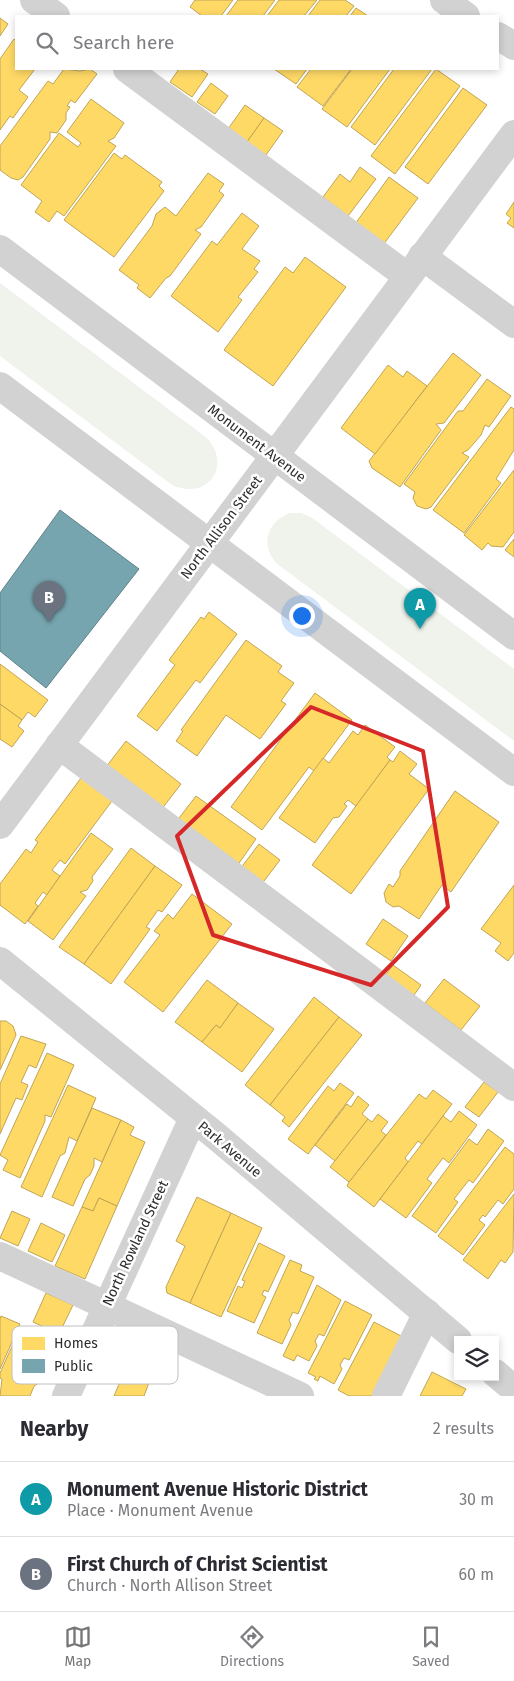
<!DOCTYPE html>
<meta charset="utf-8">
<style>
body{margin:0;font-family:"Fira Sans",sans-serif;background:#f7f7f7;color:#2b2b33}
.controls{position:absolute;right:15px;bottom:15px;display:grid;overflow:hidden;border-radius:0px;box-shadow:0 2px 8px #0003}
.controls button{width:45px;height:45px;display:grid;place-items:center;padding:0;border:0;border-bottom:1px solid #e1e1e2;background:#fff;color:#2b2b33;font:25px sans-serif}
.you{position:absolute;left:301px;top:615px;width:18px;height:18px;margin:-12px;border:4px solid #fff;border-radius:50%;background:#1a73e8;box-shadow:0 0 0 8px #1a73e833}
.badge{display:grid;place-items:center;width:32px;height:32px;border-radius:50%;background:#767676;color:#fff;font-size:16px;font-weight:700}
.pin{position:absolute;translate:-50% -41px;filter:drop-shadow(0 1px 2px #0008)}
.pin::after{content:'';position:absolute;top:26px;width:18px;height:15px;background:inherit;clip-path:polygon(0 0,100% 0,50% 100%)}
.list{margin:0;padding:0;list-style:none}
h2{display:flex;justify-content:space-between;align-items:center;height:65px;margin:0;padding:0 20px;font-size:21px}
h2 small{font-size:16px;font-weight:400;color:#7c7c81}
.list li{display:grid;grid-template-columns:32px 1fr auto;gap:15px;align-items:center;box-sizing:border-box;height:75px;padding:0 20px;border-top:1px solid #e1e1e2}
.list b{display:block;font-size:19px;white-space:nowrap}
.list p{margin:0;font-size:16px;white-space:nowrap;color:#7c7c81}
.list em{font-size:16px;font-style:normal;color:#7c7c81}
.icon{flex:none;width:28px;height:28px;fill:none;stroke:currentColor;stroke-width:2;stroke-linecap:round;stroke-linejoin:round}
.map{position:relative;flex:none;width:514px;height:1396px;overflow:hidden}
.search{position:absolute;background:#fff;box-shadow:0 2px 8px #0003;left:15px;right:15px;top:15px;height:55px;display:flex;align-items:center;gap:12px;box-sizing:border-box;padding:0 18px;border-radius:0px;color:#7c7c81;font-size:19px}
.sheet{height:215px;background:#fff}
nav{display:flex;justify-content:space-around;align-items:center;box-sizing:border-box;height:70px;border-top:1px solid #e1e1e2;background:#fff;font-size:14px;color:#7c7c81}
nav a{display:grid;justify-items:center;gap:2px}
nav .on{color:#767676}
.map>svg:first-child{display:block}
.green{fill:#eff3ec}
.homes{fill:#ffd966;stroke:#c0a555}
.public{fill:#76a5af;stroke:#608188}
.lines{fill:none;stroke-linecap:round;stroke-linejoin:round}
.minor{stroke:#d2d2d2;stroke-width:28}
.marked{fill:none;stroke:#d62828;stroke-width:4;stroke-linejoin:round}
.labels{text-anchor:middle;stroke-width:5;stroke-linejoin:round;paint-order:stroke}
.street-label{font-size:14px;fill:#2d2d2d;stroke:#fff}
.key{fill:#fff;stroke:#c0c0c0;stroke-width:1}
.key-label{font-size:14px;fill:#2d2d2d}
</style>
<div class="map">
<svg width="514" height="1396" viewBox="0 0 514 1396">
<rect width="100%" height="100%" fill="#fff"/>
<g class="green">
<path d="M0 283 207 438C233 467 206 501 172 485L0 356Z"/>
<path d="M290 513H301L311 517 514 669V741L276 563C260 543 267 522 290 513Z"/>
</g>
<g class="homes">
<path d="M195 0H233L221 16H202L190 7Z"/>
<path d="M238 0H275L263 16H226Z"/>
<path d="M279 0H317L304 16H267Z"/>
<path d="M320 0H345L354 6 346 16H308Z"/>
<path d="M356 8 368 16H350Z"/>
<path d="M0 18 8 24 0 36Z"/>
<path d="M14 39 16 41V69H35L19 90 28 97 13 118 10 116 0 130V59Z"/>
<path d="M64 69 80 71 90 69 97 74 75 103 71 100 67 106 70 107 66 113V120L57 133 50 132V139L23 177 18 180 11 178 0 170V146L48 81 53 84Z"/>
<path d="M179 69H200L208 74 192 97 170 82Z"/>
<path d="M274 69H307L296 84Z"/>
<path d="M311 69H351L323 106 297 87Z"/>
<path d="M352 69H390L347 127 322 109Z"/>
<path d="M394 69H432L375 145 351 127Z"/>
<path d="M436 69 460 86 395 174 371 156Z"/>
<path d="M211 83 228 96 215 114 197 102Z"/>
<path d="M463 88 487 105 428 184 405 167Z"/>
<path d="M91 99 124 123 114 138 108 141 116 146 64 216 57 211 49 222 35 212 42 201 21 185 59 133 78 147 81 143 67 132Z"/>
<path d="M245 105 264 118 247 142 228 129Z"/>
<path d="M264 118 283 131 266 155 247 142Z"/>
<path d="M114 153 122 159 125 155 162 182 159 186 164 191 114 257 64 220Z"/>
<path d="M360 167 376 179 348 216 323 197 340 174 350 182Z"/>
<path d="M208 173 224 184 219 191 224 195 201 227 195 230 201 234 170 276 166 278 150 298 137 288 139 285 119 270 152 226 156 214 165 207 176 216Z"/>
<path d="M389 177 418 198 383 245 355 224Z"/>
<path d="M514 202V228L507 223 511 218 506 214Z"/>
<path d="M242 213 259 226 242 249 260 261 254 269 258 272 238 297 242 300 218 332 171 296 212 241 217 245Z"/>
<path d="M305 257 346 287 273 386 224 350 285 267 293 273Z"/>
<path d="M453 353 481 375 444 423 436 424 441 430 400 487 372 468 369 461Z"/>
<path d="M388 365 403 377 407 371 427 386 375 454 341 428Z"/>
<path d="M487 379 511 396 489 427 485 425 481 435 468 450 462 453 469 457 431 507 426 509 417 506 413 498 415 492 404 484 458 411H463Z"/>
<path d="M511 407 514 409V450L496 479 501 483 464 533 433 510Z"/>
<path d="M514 470V532L503 547 491 546 488 543 482 550 464 535Z"/>
<path d="M514 539V557L505 550Z"/>
<path d="M209 612 237 634 200 683 196 680 157 731 137 716 175 665 169 660 201 617 204 619Z"/>
<path d="M246 640 282 666 278 672 294 683 281 701 286 704 260 739 226 715 197 756 176 741 183 731 181 730Z"/>
<path d="M0 664 48 700 35 717 28 712 22 720 0 704Z"/>
<path d="M315 693 352 720 314 771 309 767 262 830 231 807Z"/>
<path d="M0 704 22 720 18 726 24 731 12 747 0 739Z"/>
<path d="M365 725 395 747 387 757 390 760 356 806 348 800 344 804 347 806 339 817 333 818 315 843 279 818 323 758 329 763 353 731 358 735Z"/>
<path d="M126 741 181 784 161 810 106 767Z"/>
<path d="M400 751 417 764 409 774 429 789 351 894 312 865 390 760 393 762Z"/>
<path d="M81 778 112 801 65 864 60 860 52 870 60 876 47 895 43 892 35 903 38 906 25 924 0 905V884L26 849 31 853 38 842 35 840Z"/>
<path d="M455 791 499 822 451 892 442 885 419 919 399 906 393 907 386 902 384 893 389 884 393 887 400 876V871Z"/>
<path d="M196 796 256 839 237 866 176 822Z"/>
<path d="M91 833 113 849 92 877 93 881 87 890 80 892 86 896 53 940 28 921Z"/>
<path d="M259 844 280 860 261 885 240 869Z"/>
<path d="M131 848 155 866 84 964 59 947Z"/>
<path d="M155 866 182 885 162 912 158 910 146 927 150 929 111 984 84 964Z"/>
<path d="M514 885V953L508 961 495 951 501 943 481 929Z"/>
<path d="M192 894 232 924 163 1012 124 982 160 935 154 931 168 914 173 919Z"/>
<path d="M383 919 408 936 391 961 366 944Z"/>
<path d="M393 965 421 985 412 998 384 977Z"/>
<path d="M444 979 480 1006 461 1030 425 1003Z"/>
<path d="M207 980 238 1003 220 1028 216 1025 202 1042 175 1022Z"/>
<path d="M314 997 339 1017 270 1105 245 1085Z"/>
<path d="M238 1003 274 1029 242 1072 202 1042 216 1025 220 1028Z"/>
<path d="M339 1017 362 1035 289 1127 282 1121 285 1117 270 1105Z"/>
<path d="M0 1021H6L13 1026 16 1035 0 1070Z"/>
<path d="M21 1036 46 1044 36 1068 29 1065 21 1082 28 1085 22 1100 16 1098 0 1134V1084Z"/>
<path d="M47 1053 74 1065 51 1117 45 1115V1121L20 1178 3 1170 8 1160 0 1155Z"/>
<path d="M484 1082 498 1092 479 1117 465 1107Z"/>
<path d="M340 1083 354 1093 308 1154 288 1139 328 1086 334 1091Z"/>
<path d="M68 1085 96 1098 77 1141 69 1137 65 1153 60 1156 42 1197 21 1187Z"/>
<path d="M433 1090 452 1104 422 1144 418 1141 405 1158 408 1162 374 1207 347 1186 349 1182 419 1094 426 1099Z"/>
<path d="M358 1096 369 1105 362 1114 368 1119 335 1161 315 1145 347 1104 351 1107Z"/>
<path d="M92 1108 121 1120 102 1162 94 1158V1166L90 1175 85 1179 73 1206 52 1197Z"/>
<path d="M459 1111 477 1125 449 1163 443 1158 427 1179 432 1183 406 1218 380 1199 443 1116 451 1122Z"/>
<path d="M378 1114 388 1122 381 1131 386 1135 349 1182 330 1167 368 1119 372 1122Z"/>
<path d="M121 1120 134 1127 130 1135 145 1142 117 1206 99 1198 93 1211 82 1207Z"/>
<path d="M488 1129 504 1141 473 1183 469 1180 454 1199 458 1202 436 1233 412 1216 469 1139 477 1145Z"/>
<path d="M505 1147 514 1154V1189L503 1204 498 1200 485 1217 483 1215 479 1220 485 1225 463 1255 438 1236Z"/>
<path d="M514 1194 513 1252 505 1263 501 1260 488 1279 463 1260Z"/>
<path d="M197 1197 231 1213 190 1303 167 1293 166 1287 185 1246 176 1241Z"/>
<path d="M99 1198 117 1206 85 1279 55 1266 82 1207 93 1211Z"/>
<path d="M12 1211 30 1219 18 1246 0 1238Z"/>
<path d="M231 1213 262 1228 221 1317 190 1303Z"/>
<path d="M41 1223 65 1235 52 1262 28 1251Z"/>
<path d="M259 1243 285 1256 268 1292 264 1290 262 1295 266 1297 254 1323 227 1311 238 1286 242 1288 245 1281 242 1280Z"/>
<path d="M290 1260 302 1265 300 1271 314 1277 298 1314 293 1312 289 1320 291 1325 282 1344 257 1333Z"/>
<path d="M317 1285 341 1300 324 1336 319 1334 315 1341 317 1346 309 1361 297 1355 294 1361 283 1356Z"/>
<path d="M46 1293 73 1305 59 1334 33 1322Z"/>
<path d="M345 1301 372 1315 349 1360 344 1358 340 1365 342 1369 334 1384 320 1376 318 1381 314 1379 316 1377 308 1373Z"/>
<path d="M1 1316 20 1324 0 1369V1319Z"/>
<path d="M374 1322 403 1337 372 1396H349L338 1390Z"/>
<path d="M13 1344 31 1351 29 1355 45 1361 41 1369 43 1373 39 1383 34 1386 30 1396H0L2 1379 0 1378V1373Z"/>
<path d="M129 1371 150 1380 144 1396H114L122 1377 126 1379Z"/>
<path d="M432 1372 466 1389 462 1396H420Z"/>
</g>
<path class="public" d="M60 510 139 569 46 688 0 651V593Z"/>
<g class="lines">
<g class="minor">
<path d="M34 0 56 16"/>
<path d="M444 0 466 16"/>
<path d="M498 36 514 46"/>
<path d="M127 69 407 276"/>
<path d="M0 249 514 636"/>
<path d="M422 256 514 324"/>
<path d="M0 386 514 772"/>
<path d="M59 745 514 1087"/>
<path d="M0 825 514 134"/>
<path d="M0 961 216 1136 458 1340"/>
<path d="M0 1256 300 1396"/>
<path d="M495 1373 514 1389"/>
<path d="M66 1396 193 1118"/>
<path d="M386 1396 427 1313"/>
</g>
</g>
<path class="marked" d="M311 707 423 751 448 907 371 985 213 935 177 836Z"/>
<g class="labels">
<g class="street-label">
<text transform="translate(257 443) rotate(37)" y="5">Monument Avenue</text>
<text transform="translate(221 527) rotate(-53)" y="5">North Allison Street</text>
<text transform="translate(230 1149) rotate(40)" y="5">Park Avenue</text>
<text transform="translate(135 1243) rotate(-65)" y="5">North Rowland Street</text>
</g>
</g>
<rect x="12" y="1326" width="166" height="58" rx="8" class="key"/>
<rect x="22" y="1337" width="23" height="13" fill="#ffd966"/>
<rect x="22" y="1359" width="23" height="14" fill="#76a5af"/>
<g class="key-label">
<text x="54" y="1348">Homes</text>
<text x="54" y="1371">Public</text>
</g>
</svg>
<div class="controls">
<button><svg class="icon" aria-label="layers" viewBox="0 0 24 24"><path d="M12 4l9 5-9 5-9-5zM3 14l9 5 9-5"/></svg></button>
</div>
<div class="you"></div>
<div class="pin badge" style="left:420px;top:629px;background:#0f9aa8">A</div>
<div class="pin badge" style="left:49px;top:622px;background:#6b7280">B</div>
<div class="search"><svg class="icon" aria-label="search" viewBox="0 0 24 24"><circle cx="10" cy="10" r="6"/><path d="M15 15l6 6"/></svg>Search here</div>
</div>
<section class="sheet">
<h2>Nearby<small>2 results</small></h2>
<ul class="list">
<li><span class="badge" style="background:#0f9aa8">A</span><div><b>Monument Avenue Historic District</b><p>Place · Monument Avenue</p></div><em>30 m</em></li>
<li><span class="badge" style="background:#6b7280">B</span><div><b>First Church of Christ Scientist</b><p>Church · North Allison Street</p></div><em>60 m</em></li>
</ul>
</section>
<nav>
<a class="on"><svg class="icon" aria-label="map" viewBox="0 0 24 24"><path d="M3 6l6-2 6 2 6-2v14l-6 2-6-2-6 2zM9 4v14M15 6v14"/></svg>Map</a>
<a><svg class="icon" aria-label="directions" viewBox="0 0 24 24"><path d="M12 3l9 9-9 9-9-9zM9 14v-3h6M13 9l2 2-2 2"/></svg>Directions</a>
<a><svg class="icon" aria-label="saved" viewBox="0 0 24 24"><path d="M7 4h10v16l-5-4-5 4z"/></svg>Saved</a>
</nav>
